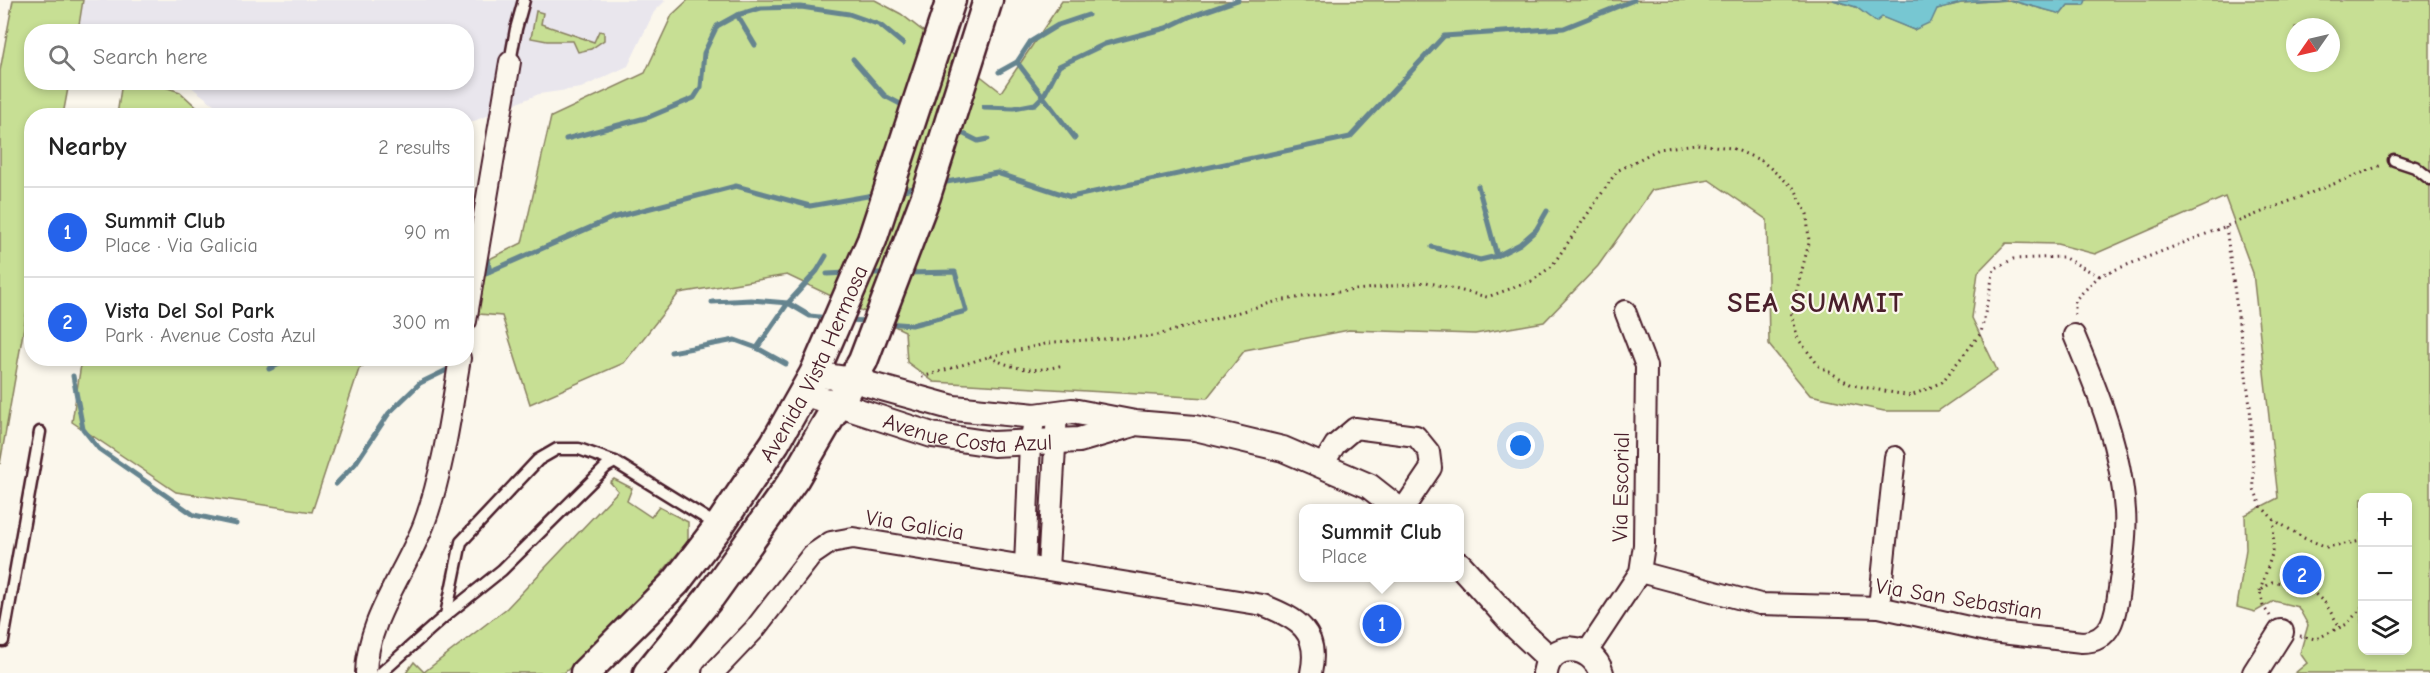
<!DOCTYPE html>
<meta charset="utf-8">
<style>
body{margin:0;font-family:"Comic Neue",sans-serif;background:#f6f6f6;color:#222}
.controls{position:absolute;right:18px;bottom:18px;display:grid;overflow:hidden;border-radius:12px;box-shadow:0 3px 9px #0003}
.controls button{width:54px;height:54px;display:grid;place-items:center;padding:0;border:0;border-bottom:2px solid #e0e0e0;background:#fff;color:#222;font:30px sans-serif}
.compass{position:absolute;left:2286px;top:18px;width:54px;height:54px;border-radius:50%;background:#fff;box-shadow:0 3px 9px #0003;rotate:236deg}
.you{position:absolute;left:1521px;top:446px;width:21px;height:21px;margin:-15px;border:4px solid #fff;border-radius:50%;background:#1a73e8;box-shadow:0 0 0 9px #1a73e833}
.badge{display:grid;place-items:center;width:39px;height:39px;border-radius:50%;background:#2563eb;color:#fff;font-size:20px;font-weight:700}
.pin{position:absolute;translate:-50% -50%;border:3px solid #fff;box-shadow:0 2px 6px #0006}
.popup{position:absolute;left:1299px;top:504px;width:165px;height:78px;box-sizing:border-box;display:grid;place-content:center;border-radius:12px;background:#fff;filter:drop-shadow(0 2px 4px #0005);font-size:20px;white-space:nowrap;color:#767676}
.popup b{font-size:22px;color:#222}
.popup::after{content:'';position:absolute;left:50%;top:100%;margin-left:-12px;border:12px solid transparent;border-top-color:#fff}
.list{margin:0;padding:0;list-style:none}
h2{display:flex;justify-content:space-between;align-items:center;height:78px;margin:0;padding:0 24px;font-size:26px}
h2 small{font-size:20px;font-weight:400;color:#767676}
.list li{display:grid;grid-template-columns:39px 1fr auto;gap:18px;align-items:center;box-sizing:border-box;height:90px;padding:0 24px;border-top:2px solid #e0e0e0}
.list b{display:block;font-size:22px;white-space:nowrap}
.list p{margin:0;font-size:20px;white-space:nowrap;color:#767676}
.list em{font-size:20px;font-style:normal;color:#767676}
.icon{flex:none;width:33px;height:33px;fill:none;stroke:currentColor;stroke-width:2;stroke-linecap:round;stroke-linejoin:round}
.map{position:relative;flex:none;width:2430px;height:673px;overflow:hidden}
.search{position:absolute;background:#fff;box-shadow:0 3px 9px #0003;left:24px;top:24px;width:450px;height:66px;display:flex;align-items:center;gap:15px;box-sizing:border-box;padding:0 21px;border-radius:24px;color:#767676;font-size:22px}
.panel{position:absolute;background:#fff;box-shadow:0 3px 9px #0003;left:24px;top:108px;width:450px;height:258px;border-radius:24px}
.map>svg:first-child{display:block}
.built{fill:#e9e6ed}
.green{fill:#c7df94;stroke:#887f60;stroke-width:1.5;fill-rule:evenodd}
.water{fill:#77c7d2;stroke:#65848f;stroke-width:1.5}
.lines{fill:none;stroke-linecap:round;stroke-linejoin:round}
.stream{stroke:#65848f;stroke-width:5}
.service-casing{stroke:#4a1f2b;stroke-width:15}
.minor-casing{stroke:#4a1f2b;stroke-width:24}
.tertiary-casing{stroke:#4a1f2b;stroke-width:28}
.secondary-casing{stroke:#4a1f2b;stroke-width:33}
.path{stroke:#4a1f2b;stroke-width:3;stroke-dasharray:1.5 4.5;stroke-linecap:butt}
.service{stroke:#fbf7ec;stroke-width:10}
.minor{stroke:#fbf7ec;stroke-width:20}
.tertiary{stroke:#fbf7ec;stroke-width:24}
.secondary{stroke:#fbf7ec;stroke-width:28}
.labels{text-anchor:middle;stroke-width:4.5;stroke-linejoin:round;paint-order:stroke}
.street-label{font-size:22px;fill:#4a1f2b;stroke:#fbf7ec}
.district-label{font-size:28px;font-weight:bold;letter-spacing:1.5px;fill:#4a1f2b;stroke:#fbf7ec}
</style>
<div class="map">
<svg width="2430" height="673" viewBox="0 0 2430 673">
<rect width="100%" height="100%" fill="#fbf7ec"/>
<filter id="ink" filterUnits="userSpaceOnUse"><feTurbulence type="fractalNoise" baseFrequency=".0167" numOctaves="2"/><feDisplacementMap in="SourceGraphic" scale="12" xChannelSelector="R" yChannelSelector="G"/><feConvolveMatrix kernelMatrix="1 2 1 2 8 2 1 2 1" color-interpolation-filters="sRGB"/></filter>
<g filter="url(#ink)">
<path class="built" d="M83 0H666L654 12 628 66 581 88 539 94 467 124 466 116 228 115 186 83 466 82V32H78Z"/>
<g class="green">
<path d="M13 0H83L78 31 32 32V82L69 83 63 115 32 116 31 287 0 464V71Z"/>
<path d="M688 0H875L901 14 1001 92 1062 1 1833 0 1856 7 1876 21 1881 16 1914 30 1936 9 1961 3 2009 0 2061 14 2068 5H2083L2086 0H2430V673H2295L2307 663 2300 653 2308 625 2298 607 2274 601 2255 612 2237 607 2246 549 2245 515 2278 498 2253 273 2225 197 2095 254 2057 244 2006 243 1978 272 1972 318 1997 370 1938 411H1884L1810 395 1769 345 1767 220 1709 180 1652 190 1598 266 1544 322 1475 334 1349 330 1245 350 1207 398 934 382 907 362 905 331 787 275 679 293 624 363 530 404 502 316 467 313V270L522 243 551 117 645 73 672 15ZM2295 27H2331V63H2295ZM2362 498H2408V650H2362Z"/>
<path d="M536 11 543 13 541 24 594 42 599 31 604 32V40L591 49 578 52 573 41H547L531 38Z"/>
<path d="M122 82 153 83 180 92 205 115H117Z"/>
<path d="M82 358H372V359L359 369 312 512 176 492 72 422Z"/>
<path d="M614 479 632 488 627 501 651 517 659 507 688 522V541L659 576 594 646 564 673H406L414 662 424 672 507 608 618 491 610 482Z"/>
</g>
<g class="water">
<path d="M1833 0H2005L1961 3 1937 9 1931 22 1914 30 1882 17 1876 22 1856 7Z"/>
<path d="M2009 0H2086L2084 5H2068L2061 14Z"/>
</g>
<g class="lines">
<g class="stream">
<path d="M737 15 755 45"/>
<path d="M853 59 885 96 906 107"/>
<path d="M1017 62 1075 138"/>
<path d="M999 72 1017 62 1030 42 1058 25 1088 15"/>
<path d="M984 107 1014 108 1035 104 1044 95 1059 66 1105 44 1166 28 1189 17 1238 0"/>
<path d="M956 130 978 141 988 139"/>
<path d="M566 139 649 117 694 98 701 87 704 53 717 26 737 15 761 8 801 7 849 14 880 25 903 44"/>
<path d="M941 183 997 173 1071 197 1350 137 1444 36 1564 28 1634 0"/>
<path d="M1478 186 1497 256"/>
<path d="M897 191 920 187"/>
<path d="M466 207 477 220"/>
<path d="M1432 247 1480 260 1497 256 1520 244 1536 230 1547 211"/>
<path d="M485 252 490 271"/>
<path d="M868 273H889"/>
<path d="M827 274 847 273"/>
<path d="M479 276 612 218 736 186 810 206 879 194"/>
<path d="M712 302 751 300 788 303 810 316 829 318"/>
<path d="M847 320 868 321"/>
<path d="M886 323 912 325 966 311 955 272 907 273"/>
<path d="M757 348 788 303 817 271 826 256"/>
<path d="M671 352 735 340 757 348 786 364"/>
<path d="M269 369 292 358"/>
<path d="M73 376 83 429 99 449 194 515 236 524"/>
<path d="M336 484 355 464 389 413 420 383 451 368V366"/>
</g>
<defs>
<g id="service">
<path d="M510 62 516 29 524 0"/>
<path d="M2394 160 2415 167 2430 179"/>
<path d="M446 615 461 542 538 460 557 449H579L615 462"/>
<path d="M3 641 40 432"/>
<path d="M381 673 446 615 502 570 606 467 615 462 717 525"/>
</g>
<g id="minor">
<path d="M466 321 510 62"/>
<path d="M1322 466 1335 445 1355 428 1416 436 1429 452 1431 468 1404 508"/>
<path d="M1025 566 1030 443 1033 427"/>
<path d="M1048 569 1057 413"/>
<path d="M1640 572 1760 604 1879 607 1991 632 2082 642C2112 642 2116 614 2119 589 2122 564 2127 537 2125 511 2121 448 2098 392 2074 335"/>
<path d="M1879 607 1895 457"/>
<path d="M1587 652 1640 572 1644 545 1646 366 1625 311"/>
<path d="M366 673C367 620 405 573 424 524 443 473 451 412 460 358"/>
<path d="M713 673 754 630 812 555 831 542 853 538 1263 605C1298 619 1320 631 1311 673"/>
</g>
<g id="tertiary">
<path d="M814 374 853 380 954 408 1035 416 1072 411 1135 423 1195 428 1283 449 1369 486 1397 508"/>
<path id="s1" d="M803 393 932 435 993 444 1079 440 1130 425"/>
<path d="M1460 565 1517 628 1550 659"/>
<path d="M1545 673C1550 640 1593 643 1601 673"/>
<path d="M2255 673 2281 632"/>
</g>
<g id="secondary">
<path id="s2" d="M585 673 676 582 719 526 775 443 814 374 872 240 951 0"/>
<path d="M648 673 710 597 795 478 863 361 926 196 988 0"/>
</g>
</defs>
<use href="#service" class="service-casing"/>
<use href="#minor" class="minor-casing"/>
<use href="#tertiary" class="tertiary-casing"/>
<use href="#secondary" class="secondary-casing"/>
<g class="path">
<path d="M2226 227 2250 405 2254 489 2261 506 2274 520 2304 538 2327 547 2362 541"/>
<path d="M2099 276 2382 165"/>
<path d="M989 357C1017 370 1034 373 1063 365"/>
<path d="M922 377 988 357 1054 342 1154 336 1278 301 1321 294 1426 282 1487 297 1532 281 1552 266 1617 171 1659 149 1696 144 1732 148 1762 161 1795 189 1807 214 1809 243 1791 312 1798 339 1819 366 1852 385 1911 396 1942 382 1981 333 1994 269 2013 259 2063 257 2099 276 2075 300V319"/>
<path d="M2260 591 2273 551 2274 520"/>
<path d="M2270 616 2263 606 2260 591 2272 582 2304 584 2325 603 2340 627"/>
<path d="M2300 636 2316 639 2347 624 2362 607"/>
</g>
<use href="#service" class="service"/>
<use href="#minor" class="minor"/>
<use href="#tertiary" class="tertiary"/>
<use href="#secondary" class="secondary"/>
</g>
</g>
<g class="labels">
<g class="street-label">
<text dy="8" stroke="none"><textPath href="#s2" startOffset="388">Avenida Vista Hermosa</textPath></text>
<text dy="8" stroke="none"><textPath href="#s1" startOffset="171">Avenue Costa Azul</textPath></text>
<text transform="translate(1620 487) rotate(-89)" y="8">Via Escorial</text>
<text transform="translate(915 524) rotate(9)" y="8">Via Galicia</text>
<text transform="translate(1959 598) rotate(9)" y="8">Via San Sebastian</text>
</g>
<g class="district-label">
<text x="1816" y="312">SEA SUMMIT</text>
</g>
</g>
</svg>
<div class="controls">
<button>+</button>
<button>−</button>
<button><svg class="icon" aria-label="layers" viewBox="0 0 24 24"><path d="M12 4l9 5-9 5-9-5zM3 14l9 5 9-5"/></svg></button>
</div>
<svg class="compass" viewBox="-18 -18 36 36"><path d="M0-13l5 13h-10z" fill="#e53935"/><path d="M0 13l5-13h-10z" fill="#767676"/></svg>
<div class="you"></div>
<div class="pin badge" style="left:1382px;top:624px">1</div>
<div class="popup"><b>Summit Club</b>Place</div>
<div class="pin badge" style="left:2302px;top:575px">2</div>
<div class="search"><svg class="icon" aria-label="search" viewBox="0 0 24 24"><circle cx="10" cy="10" r="6"/><path d="M15 15l6 6"/></svg>Search here</div>
<section class="panel">
<h2>Nearby<small>2 results</small></h2>
<ul class="list">
<li><span class="badge">1</span><div><b>Summit Club</b><p>Place · Via Galicia</p></div><em>90 m</em></li>
<li><span class="badge">2</span><div><b>Vista Del Sol Park</b><p>Park · Avenue Costa Azul</p></div><em>300 m</em></li>
</ul>
</section>
</div>
